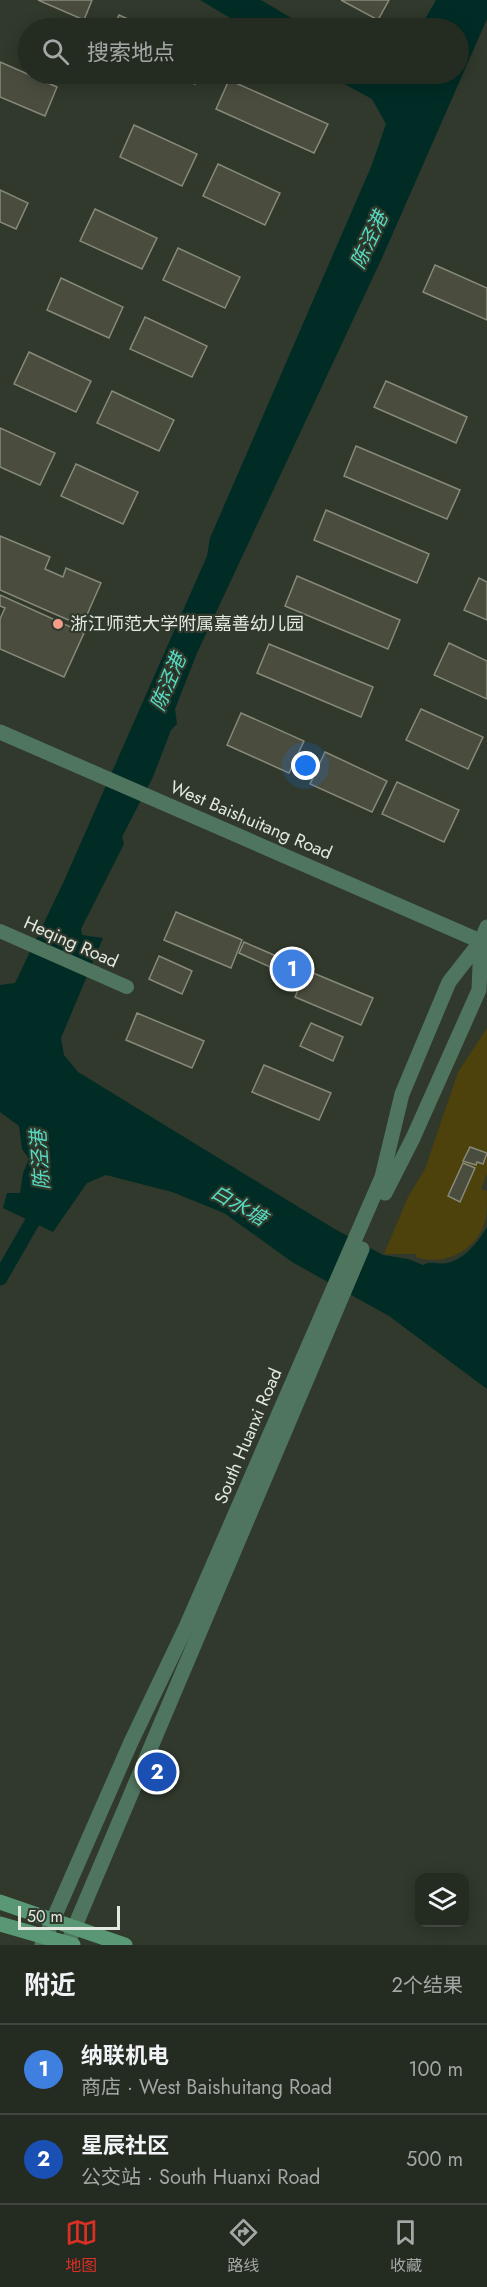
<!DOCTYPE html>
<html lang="zh">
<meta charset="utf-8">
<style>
body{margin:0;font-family:Jost,"Noto Sans SC",sans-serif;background:#2c332a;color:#f1f3f6}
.controls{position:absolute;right:18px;bottom:18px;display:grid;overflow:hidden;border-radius:12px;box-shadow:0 3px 15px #0003}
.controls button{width:54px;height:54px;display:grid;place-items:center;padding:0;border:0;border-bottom:2px solid #41473f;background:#242b21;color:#f1f3f6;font:30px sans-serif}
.scale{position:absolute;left:18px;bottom:15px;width:102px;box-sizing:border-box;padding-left:6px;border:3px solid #e3e8e1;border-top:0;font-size:16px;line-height:21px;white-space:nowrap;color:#e3e8e1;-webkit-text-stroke:4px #30392c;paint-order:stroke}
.you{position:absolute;left:306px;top:766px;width:21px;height:21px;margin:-15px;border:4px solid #fff;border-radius:50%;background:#1a73e8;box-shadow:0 0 0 9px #1a73e833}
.badge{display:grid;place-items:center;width:39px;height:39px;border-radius:50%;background:#d93025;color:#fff;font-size:20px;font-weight:700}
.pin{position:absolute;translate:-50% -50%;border:3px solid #fff;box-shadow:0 2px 6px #0006}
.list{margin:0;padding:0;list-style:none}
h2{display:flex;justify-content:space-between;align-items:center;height:78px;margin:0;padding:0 24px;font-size:26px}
h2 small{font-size:20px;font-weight:400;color:#a3a7a5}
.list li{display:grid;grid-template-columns:39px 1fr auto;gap:18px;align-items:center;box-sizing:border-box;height:90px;padding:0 24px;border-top:2px solid #41473f}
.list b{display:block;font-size:22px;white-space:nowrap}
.list p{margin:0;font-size:20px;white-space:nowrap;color:#a3a7a5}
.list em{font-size:20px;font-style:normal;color:#a3a7a5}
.icon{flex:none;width:33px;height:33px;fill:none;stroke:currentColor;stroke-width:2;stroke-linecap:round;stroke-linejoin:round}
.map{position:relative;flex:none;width:487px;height:1945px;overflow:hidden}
.search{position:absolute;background:#242b21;box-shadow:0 3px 15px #0003;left:18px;right:18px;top:18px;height:66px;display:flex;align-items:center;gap:15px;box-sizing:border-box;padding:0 21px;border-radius:33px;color:#a3a7a5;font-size:22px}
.sheet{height:258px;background:#242b21}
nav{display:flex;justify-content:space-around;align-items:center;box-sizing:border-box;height:84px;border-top:2px solid #41473f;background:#242b21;font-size:16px;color:#a3a7a5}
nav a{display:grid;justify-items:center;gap:3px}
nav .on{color:#d93025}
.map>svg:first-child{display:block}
.green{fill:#4d410c}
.water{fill:#002c25}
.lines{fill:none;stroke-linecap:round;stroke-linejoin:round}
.canal{stroke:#002c25;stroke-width:15}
.building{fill:#4a4d3e;stroke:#878a7a;stroke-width:1.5}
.minor{stroke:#4f755f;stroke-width:14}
.tertiary{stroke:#4f755f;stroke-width:15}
.secondary{stroke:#5a9875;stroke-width:15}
.poi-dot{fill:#f49e89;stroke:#30392c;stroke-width:2}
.labels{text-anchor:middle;stroke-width:4.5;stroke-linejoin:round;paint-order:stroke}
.poi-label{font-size:18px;fill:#e3e8e1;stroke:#30392c;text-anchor:start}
.street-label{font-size:18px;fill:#e3e8e1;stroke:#30392c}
.water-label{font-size:20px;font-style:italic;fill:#55dbc3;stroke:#30392c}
</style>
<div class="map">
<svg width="487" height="1945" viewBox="0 0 487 1945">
<rect width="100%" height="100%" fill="#30392c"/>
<path class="green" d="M487 1028V1174L481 1189 487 1191C487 1199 487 1211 486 1219 478 1250 445 1267 416 1257V1254H384L408 1197 425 1169 458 1072Z"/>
<g class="water">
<path d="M200 0H261L308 28H247Z"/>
<path d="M436 0H487V19L382 258 197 653 175 709 177 724 171 730 153 777 122 837 124 844 81 929 82 935 103 938 61 1038 64 1055 78 1072 333 1228 383 1255 408 1259 423 1265C431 1260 439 1265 447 1263 464 1260 479 1241 487 1227V1389L389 1316 292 1262 224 1213 172 1192 106 1175 87 1183 53 1232 3 1208 7 1193H20L23 1173 29 1159 22 1149 19 1126 0 1112V985L15 983 64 881 207 556 210 538 371 167 386 124 372 99 326 74H458V28H420Z"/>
</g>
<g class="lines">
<path class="canal" d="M0 1278 42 1205"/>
</g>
<g class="building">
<path d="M38 0H92L84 20Z"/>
<path d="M341 0H389L378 20Z"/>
<path d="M119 15 148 28H113Z"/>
<path d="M0 62 57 87 45 116 0 97Z"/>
<path d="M171 74H200L195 84Z"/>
<path d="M229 80 328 124 314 153 216 109Z"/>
<path d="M134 125 197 154 182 186 120 157Z"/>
<path d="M218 164 280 193 265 225 203 196Z"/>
<path d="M0 190 28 203 16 229 0 222Z"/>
<path d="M95 209 157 238 142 269 80 241Z"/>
<path d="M178 248 240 277 225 308 163 280Z"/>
<path d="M435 265 487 288V320L423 292Z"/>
<path d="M61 278 123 307 109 338 47 310Z"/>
<path d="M145 317 207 346 192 377 130 349Z"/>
<path d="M29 352 91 381 76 412 14 384Z"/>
<path d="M386 381 467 417 456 443 374 407Z"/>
<path d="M112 391 174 420 159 451 97 423Z"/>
<path d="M0 428 55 453 40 485 0 467Z"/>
<path d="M356 446 460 490 447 519 344 476Z"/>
<path d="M76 464 138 492 123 524 61 496Z"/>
<path d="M326 510 429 554 417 583 314 540Z"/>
<path d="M0 536 50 557 45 569 63 577 66 568 101 583 82 626 0 590Z"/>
<path d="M297 576 400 620 388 649 285 606Z"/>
<path d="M479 578 487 582V620L464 610Z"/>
<path d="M0 595 84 633 64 677 0 649V619L5 608 0 606Z"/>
<path d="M449 643 487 661V699L434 675Z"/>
<path d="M269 644 373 687 361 717 257 673Z"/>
<path d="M421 709 483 737 468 769 406 740Z"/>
<path d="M241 713 304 741 289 773 227 745Z"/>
<path d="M325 752 387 781 372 812 310 784Z"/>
<path d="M397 782 459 810 444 842 382 814Z"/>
<path d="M176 912 242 940 231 968 164 940Z"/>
<path d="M244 942 304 968 299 980 239 953Z"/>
<path d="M159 956 192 971 182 994 149 979Z"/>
<path d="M306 970 373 998 361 1025 295 997Z"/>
<path d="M137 1013 204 1041 192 1068 126 1040Z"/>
<path d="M311 1023 343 1037 333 1061 300 1046Z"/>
<path d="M264 1065 331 1093 319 1120 252 1092Z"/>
<path d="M470 1147 487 1153 483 1164 477 1162 476 1165 463 1161Z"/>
<path d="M463 1163 475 1168 460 1202 448 1196Z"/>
</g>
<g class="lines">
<path class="minor" d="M0 931 127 987"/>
<g class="tertiary">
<path d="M0 732 487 944"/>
<path d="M385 1193 413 1138 479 990 481 941"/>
<path d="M42 1945 131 1742 186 1627 382 1177 402 1094 449 982 481 941 487 927"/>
<path d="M67 1945 362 1249"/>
</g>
<g class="secondary">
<path d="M0 1902 125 1945"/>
<path d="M0 1924 73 1945"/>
</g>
</g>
<circle class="poi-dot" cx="58" cy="624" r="6"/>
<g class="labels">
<g class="poi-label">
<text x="70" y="630">浙江师范大学附属嘉善幼儿园</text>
</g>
<g class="street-label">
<text transform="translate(251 820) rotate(23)" y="6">West Baishuitang Road</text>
<text transform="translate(71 942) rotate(24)" y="6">Heqing Road</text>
<text transform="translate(248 1436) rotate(-67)" y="6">South Huanxi Road</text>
</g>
<g class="water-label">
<text transform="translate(369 240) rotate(-65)" y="7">陈泾港</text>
<text transform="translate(168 682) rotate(-67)" y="7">陈泾港</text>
<text transform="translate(40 1160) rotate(-94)" y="7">陈泾港</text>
<text transform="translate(239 1205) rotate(30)" y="7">白水塘</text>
</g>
</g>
</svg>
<div class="controls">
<button><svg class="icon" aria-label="layers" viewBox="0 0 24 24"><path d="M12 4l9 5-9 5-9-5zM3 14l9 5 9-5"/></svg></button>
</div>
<div class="scale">50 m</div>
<div class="you"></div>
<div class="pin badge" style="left:292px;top:969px;background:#3f7fe0">1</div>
<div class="pin badge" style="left:157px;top:1772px;background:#1a4fb4">2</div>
<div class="search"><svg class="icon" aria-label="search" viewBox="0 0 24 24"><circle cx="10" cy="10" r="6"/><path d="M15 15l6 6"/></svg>搜索地点</div>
</div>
<section class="sheet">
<h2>附近<small>2个结果</small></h2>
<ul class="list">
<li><span class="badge" style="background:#3f7fe0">1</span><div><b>纳联机电</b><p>商店 · West Baishuitang Road</p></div><em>100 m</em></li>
<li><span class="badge" style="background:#1a4fb4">2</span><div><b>星辰社区</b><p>公交站 · South Huanxi Road</p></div><em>500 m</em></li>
</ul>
</section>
<nav>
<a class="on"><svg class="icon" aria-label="map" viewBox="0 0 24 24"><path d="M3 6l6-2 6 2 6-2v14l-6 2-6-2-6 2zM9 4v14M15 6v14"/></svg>地图</a>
<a><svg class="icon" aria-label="directions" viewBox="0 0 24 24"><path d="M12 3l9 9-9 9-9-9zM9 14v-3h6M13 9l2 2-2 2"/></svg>路线</a>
<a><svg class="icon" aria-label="saved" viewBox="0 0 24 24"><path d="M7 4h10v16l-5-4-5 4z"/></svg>收藏</a>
</nav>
